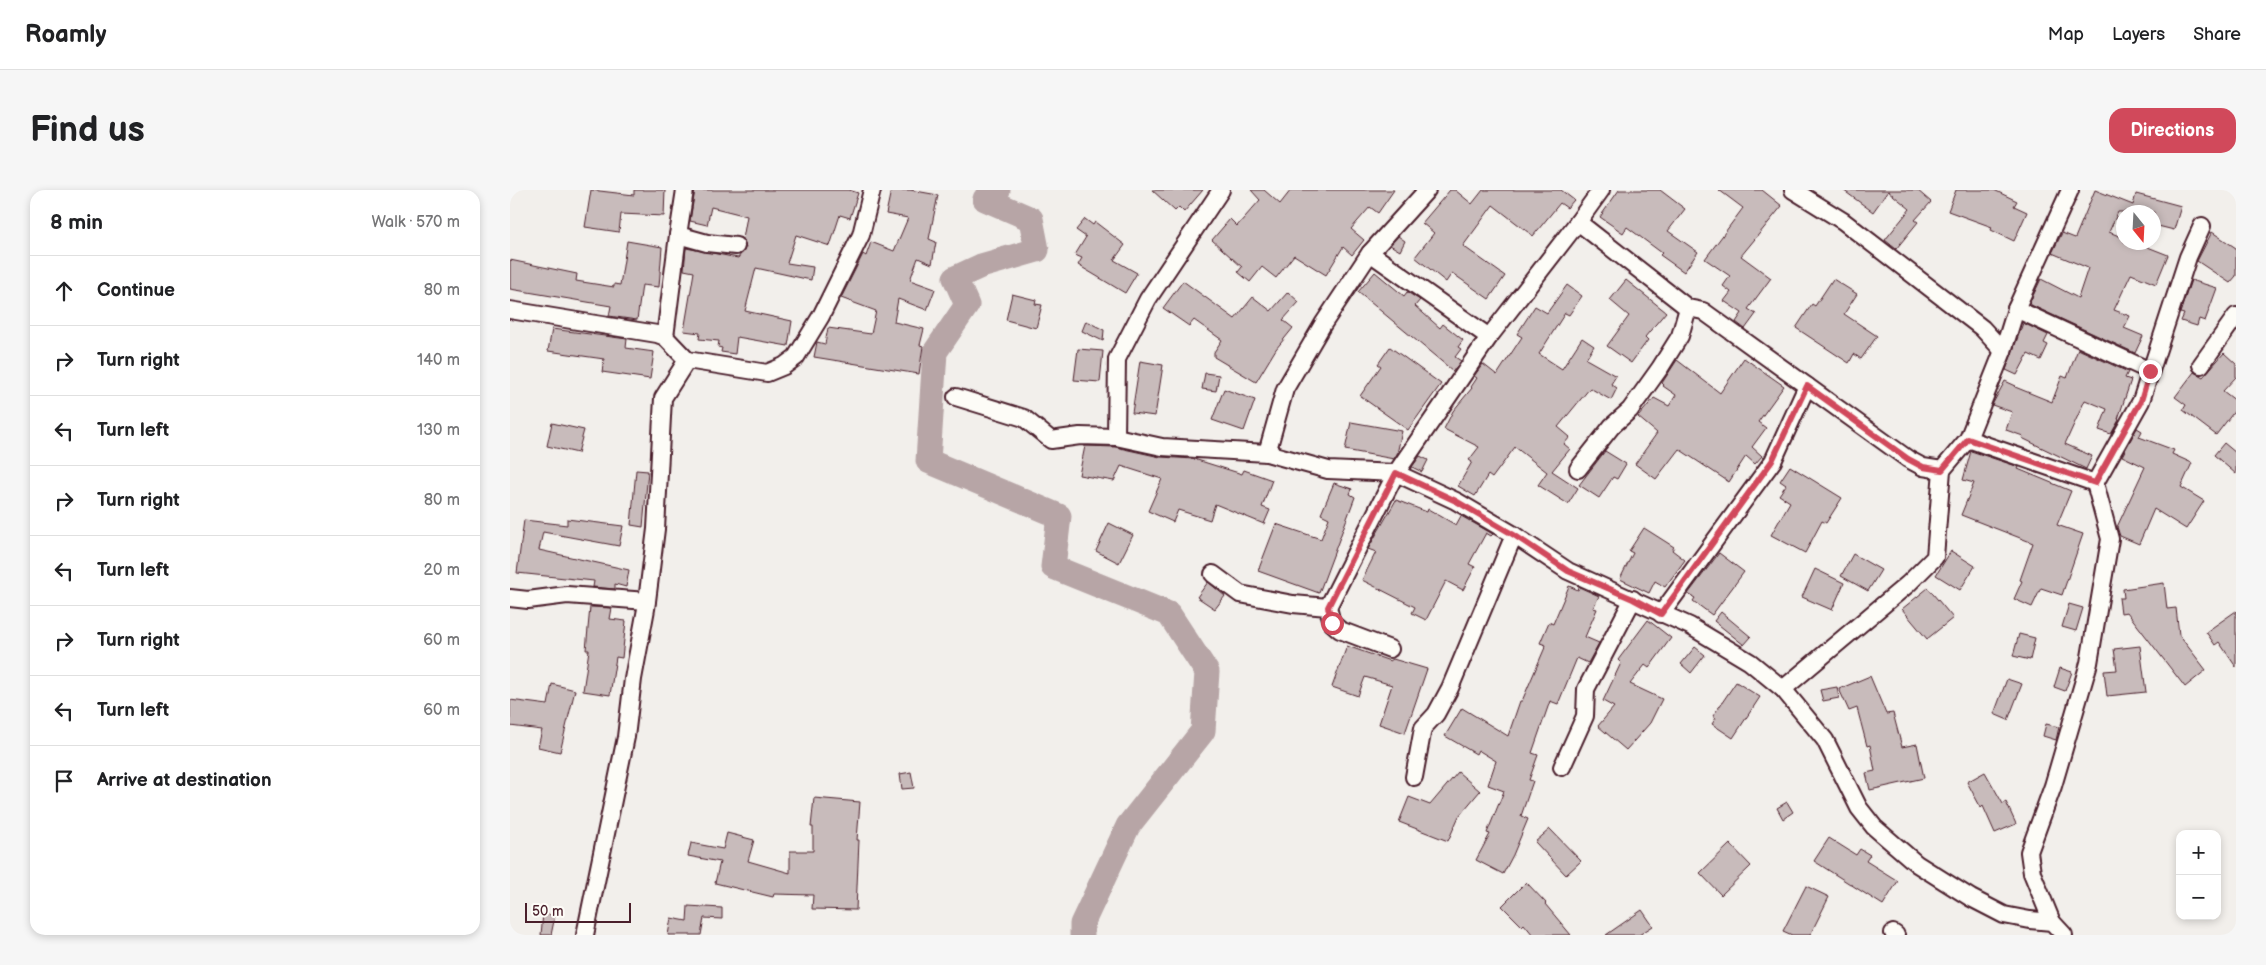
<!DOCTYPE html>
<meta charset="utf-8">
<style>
body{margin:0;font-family:"Balsamiq Sans",sans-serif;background:#f6f6f6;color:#202124}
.controls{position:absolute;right:15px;bottom:15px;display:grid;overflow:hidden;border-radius:10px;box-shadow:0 2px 8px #0003}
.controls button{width:45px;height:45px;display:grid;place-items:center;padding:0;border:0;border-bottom:1px solid #e0e0e0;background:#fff;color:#202124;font:25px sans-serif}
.compass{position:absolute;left:1606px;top:15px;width:45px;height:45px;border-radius:50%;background:#fff;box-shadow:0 2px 8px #0003;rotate:162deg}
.scale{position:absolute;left:15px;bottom:12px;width:106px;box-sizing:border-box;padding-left:5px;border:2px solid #4a1f2b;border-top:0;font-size:14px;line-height:18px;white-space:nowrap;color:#4a1f2b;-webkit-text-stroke:4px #fdfcf7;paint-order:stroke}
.stop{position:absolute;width:15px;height:15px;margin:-11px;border:4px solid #d1495b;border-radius:50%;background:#fff}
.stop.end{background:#d1495b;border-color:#fff;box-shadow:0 1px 5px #0008}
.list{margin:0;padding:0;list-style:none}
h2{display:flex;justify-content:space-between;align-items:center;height:65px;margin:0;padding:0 20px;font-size:21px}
h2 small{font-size:16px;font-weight:400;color:#757577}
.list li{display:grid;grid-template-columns:32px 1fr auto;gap:15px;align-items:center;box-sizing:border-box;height:70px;padding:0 20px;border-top:1px solid #e0e0e0}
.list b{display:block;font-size:19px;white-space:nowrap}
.list em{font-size:16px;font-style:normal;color:#757577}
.icon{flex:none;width:28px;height:28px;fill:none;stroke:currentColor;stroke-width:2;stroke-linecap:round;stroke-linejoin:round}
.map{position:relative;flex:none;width:1726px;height:745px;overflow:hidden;border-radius:15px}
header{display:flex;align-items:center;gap:30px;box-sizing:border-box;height:70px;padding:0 25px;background:#fff;border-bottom:1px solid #e0e0e0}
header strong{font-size:24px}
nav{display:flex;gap:28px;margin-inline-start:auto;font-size:18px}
.intro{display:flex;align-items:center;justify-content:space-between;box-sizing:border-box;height:120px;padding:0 30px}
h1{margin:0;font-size:35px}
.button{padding:12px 22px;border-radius:15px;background:#d1495b;color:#fff;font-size:18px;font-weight:700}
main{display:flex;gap:30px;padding:0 30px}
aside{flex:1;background:#fff;border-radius:15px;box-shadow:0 2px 8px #0003}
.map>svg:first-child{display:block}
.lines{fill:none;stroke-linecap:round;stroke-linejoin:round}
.river{stroke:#b7a5a6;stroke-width:25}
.building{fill:#c8bbbb;stroke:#4a1f2b}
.street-casing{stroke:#4a1f2b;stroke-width:20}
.street{stroke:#fdfcf7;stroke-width:16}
.route{stroke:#d1495b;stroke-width:6}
</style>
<header>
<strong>Roamly</strong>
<nav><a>Map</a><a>Layers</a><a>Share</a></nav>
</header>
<div class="intro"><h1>Find us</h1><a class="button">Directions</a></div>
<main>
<aside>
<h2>8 min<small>Walk · 570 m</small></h2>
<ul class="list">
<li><svg class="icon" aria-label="ahead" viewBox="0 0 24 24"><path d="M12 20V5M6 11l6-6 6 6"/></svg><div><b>Continue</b></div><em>80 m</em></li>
<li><svg class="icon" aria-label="right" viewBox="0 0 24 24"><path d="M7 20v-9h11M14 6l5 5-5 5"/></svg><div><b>Turn right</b></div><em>140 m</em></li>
<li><svg class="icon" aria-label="left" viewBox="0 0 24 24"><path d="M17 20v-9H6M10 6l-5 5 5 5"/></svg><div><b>Turn left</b></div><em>130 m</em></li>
<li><svg class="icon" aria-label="right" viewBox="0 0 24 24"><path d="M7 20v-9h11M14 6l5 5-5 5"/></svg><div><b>Turn right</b></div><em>80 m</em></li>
<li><svg class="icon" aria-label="left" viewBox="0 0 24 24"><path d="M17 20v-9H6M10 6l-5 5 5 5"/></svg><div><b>Turn left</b></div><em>20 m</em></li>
<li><svg class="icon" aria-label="right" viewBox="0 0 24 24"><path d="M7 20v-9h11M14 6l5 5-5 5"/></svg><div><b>Turn right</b></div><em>60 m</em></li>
<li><svg class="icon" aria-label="left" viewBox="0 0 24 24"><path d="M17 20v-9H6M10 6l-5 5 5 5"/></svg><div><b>Turn left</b></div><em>60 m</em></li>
<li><svg class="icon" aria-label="arrive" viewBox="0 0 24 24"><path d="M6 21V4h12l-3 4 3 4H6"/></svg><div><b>Arrive at destination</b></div></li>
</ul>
</aside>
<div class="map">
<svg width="1726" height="745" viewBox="0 0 1726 745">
<rect width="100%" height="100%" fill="#f2efeb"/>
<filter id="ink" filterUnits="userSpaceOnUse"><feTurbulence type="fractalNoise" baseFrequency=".02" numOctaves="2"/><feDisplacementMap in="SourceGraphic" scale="10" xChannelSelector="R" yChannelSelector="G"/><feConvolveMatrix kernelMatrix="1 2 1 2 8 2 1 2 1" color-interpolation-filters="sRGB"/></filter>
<g filter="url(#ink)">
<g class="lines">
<path class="river" d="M488 0 475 9 521 29 527 60 471 76 445 88 457 115 425 162 418 271 549 326 543 377 659 424 697 482 693 541 618 636 572 734V745"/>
</g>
<g class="building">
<path d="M81 0 124 5V0H155L154 26 111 24 109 42 75 37Z"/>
<path d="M185 0H339L348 3 340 28 330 25 320 56 286 45 277 73 303 77 301 90 246 78 235 121 282 131 278 156 227 147 225 164 211 162 212 158 208 157 209 151 189 149 190 143 174 141 184 82 174 80 176 58 228 68 236 57 233 49 237 26 201 17 197 35 180 31Z"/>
<path d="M381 0H400L428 5 419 49 426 52 422 74 408 68 400 90 425 99 417 120 388 109 384 132 414 139 410 155 413 156 409 184 304 167 307 152 315 154 318 138 361 144 366 121 331 108 353 64 356 66 361 52 384 61 398 28 376 24Z"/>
<path d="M642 0H693L674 22 669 17 665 21Z"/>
<path d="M741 0H754L770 14 781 0H884L868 23 860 17 841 39 854 50 842 65 833 57 816 85 784 65 766 88 752 77 740 92 728 82 732 77 702 50 720 29 727 36 750 10Z"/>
<path d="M940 0H945L962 14 973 0H1051L1064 10 1057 18 1050 13 1023 46 983 15 953 56 995 86 979 109 942 83 936 92 905 67 924 43 912 33Z"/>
<path d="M1109 0H1150L1175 19 1158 41 1188 62 1174 82 1150 65 1152 63 1117 37 1113 43 1090 27Z"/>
<path d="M1209 0H1252L1272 16 1231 66 1261 88 1238 119 1246 124 1235 139 1226 132 1232 123 1214 111 1221 102 1213 96 1220 86 1195 69 1233 18Z"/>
<path d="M1333 0H1407L1421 12 1405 30 1408 32 1386 59 1375 50 1400 19 1378 1 1363 22Z"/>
<path d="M1446 0H1484L1507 11 1504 16 1517 22 1504 51 1481 40 1482 37 1438 21Z"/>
<path d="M1585 0 1623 15 1626 4 1671 16 1664 40 1644 35V22H1608L1599 42 1614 48V52H1625L1658 65 1646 94 1621 84 1604 120 1620 126 1614 138 1633 146 1625 163 1521 115 1520 112 1531 89 1568 108 1578 78 1542 63 1552 43 1565 48Z"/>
<path d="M575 29 583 35 585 32 615 55 604 70 627 83 615 103 568 75 572 68 565 65 576 47 566 40Z"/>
<path d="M1702 42 1726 58V86L1720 93 1687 71Z"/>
<path d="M888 46 895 51 890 61 880 55Z"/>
<path d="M117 51 152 57 149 97 132 95 127 130 99 126 101 116 0 99V70L67 84 66 91 104 97V94L110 95Z"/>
<path d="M865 82 894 106 897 102 910 110 905 116 930 138 933 134 953 150 948 157 951 159 945 167 951 171 943 181 848 102Z"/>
<path d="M1323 89 1347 104 1334 124 1367 146 1351 169 1344 164 1339 173 1286 138 1302 114 1305 116Z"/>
<path d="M1116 90 1156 122 1135 147 1138 150 1121 173 1097 156 1119 126 1100 110Z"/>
<path d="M1681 90 1707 98 1695 131 1689 129 1687 136 1671 131 1674 124 1670 123Z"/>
<path d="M673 91 725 129 743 107 761 121 778 102 789 112 773 130 783 138 766 159 746 192 704 167V162L712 150 684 130 679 136 653 118Z"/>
<path d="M1057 95 1072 106 1059 125 1055 123 1029 164 1052 179 1072 148 1084 156 1076 169 1106 186 1101 194 1107 198 1101 210 1080 198 1048 237 1060 247 1054 254 1060 259 1042 281 1068 298 1058 314 1028 295 1037 282 1005 257 982 288 978 285 965 306 948 296 962 272 959 270 969 257 934 239 943 221 962 198 961 197 967 188 964 186 973 174 987 185 1012 147 1007 144 1025 116 1037 123Z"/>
<path d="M502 104 526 110 525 114 532 115 526 138 496 130Z"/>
<path d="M576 131 594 140 593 151 572 141Z"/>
<path d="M1513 133 1538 145 1534 153 1538 155 1531 170 1518 164 1507 185 1496 180Z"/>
<path d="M42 139 117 149 116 158 144 162 140 189 92 182 94 169 38 161Z"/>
<path d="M880 157 931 194 898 240 850 206 871 176 868 174Z"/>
<path d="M568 159 593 161 590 192 564 190Z"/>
<path d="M1568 159 1618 182 1615 188 1621 190 1608 229 1609 230 1601 244 1589 240 1597 219 1575 210 1555 254 1582 266 1576 279 1512 248 1513 246 1496 240 1502 222 1482 215 1495 191 1506 196 1505 197 1542 212 1552 186 1557 188Z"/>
<path d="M1714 163 1726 174V187L1713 201 1726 211V219L1706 245 1673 220 1676 215 1665 207 1684 182 1693 187Z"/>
<path d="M1234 168 1274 196 1248 232 1256 238 1242 257 1252 266 1245 274 1236 266 1219 292 1169 259 1146 289 1125 274 1147 243 1128 227 1144 208 1159 216 1166 205 1153 196 1154 195 1152 193 1167 170 1210 203Z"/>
<path d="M630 171 653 175 645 226 622 223Z"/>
<path d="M695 183 709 185 706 201 692 199Z"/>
<path d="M714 199 745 210 734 241 702 230Z"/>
<path d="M841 232 892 241 887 264 884 269 835 260Z"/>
<path d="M42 233 74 240 68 263 37 256Z"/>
<path d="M1627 238 1632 241 1629 247 1664 260 1662 264 1682 273 1671 297 1694 311 1676 339 1644 319 1629 354 1610 346 1607 337 1635 277 1612 266Z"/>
<path d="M1714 253 1726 263V284L1704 265Z"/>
<path d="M575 256 605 257 650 267 684 269 732 284 734 280 762 290 752 317 760 320 754 334 705 314 700 330 668 320 663 332 638 321 652 289 611 276 604 291 569 285Z"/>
<path d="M1095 261 1116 274 1107 289 1103 287 1089 308 1069 295Z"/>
<path d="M1461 261 1509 277 1508 279 1561 301 1547 335 1573 344 1552 405 1531 398 1522 417 1504 409 1512 391 1510 390 1523 353 1451 325 1464 293 1453 290Z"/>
<path d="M910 266 918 270 912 282 902 277Z"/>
<path d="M1280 276 1332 308 1316 333 1312 331 1295 363 1261 345 1280 312 1269 305 1276 295 1270 291Z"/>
<path d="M126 280 138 281 133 337 121 335Z"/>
<path d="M824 293 842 299 840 304 845 307 809 403 748 381 766 334 811 349 819 328 811 324Z"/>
<path d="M886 310 917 322 918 319 946 335 951 326 983 344 981 346 976 343 959 374 965 377 953 400 936 391 916 430 902 423 905 417 852 390 866 362 858 359Z"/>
<path d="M57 329 113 336 109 356 33 342 29 360 119 380 116 397 105 394V399L83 397 84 391 7 383 14 330 57 335Z"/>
<path d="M599 333 623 345 609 373 586 361Z"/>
<path d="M1134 338 1164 357 1162 360 1175 370 1155 397 1145 391 1139 403 1110 389 1123 363 1119 361Z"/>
<path d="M1441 361 1465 376 1450 400 1426 385Z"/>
<path d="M1209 363 1234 382 1202 425 1183 411 1185 408 1178 404Z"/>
<path d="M1343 364 1371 380 1358 401 1331 386Z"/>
<path d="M1305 379 1334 393 1322 420 1292 407Z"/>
<path d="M698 392 715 406 705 419 687 407Z"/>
<path d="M1654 393 1657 419 1666 418 1669 445 1696 480 1675 497 1617 422 1611 423 1609 408H1614L1613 399Z"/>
<path d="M1059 396 1068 400 1069 397 1089 406 1083 418 1087 419 1075 447 1089 453 1078 473 1067 468 1048 514 1040 511 1022 563 1028 565 1019 590 1023 591 1011 626 1018 629 1003 665 993 684 966 670 980 644 977 643 994 601 978 595 986 571 968 560 966 564 935 546 952 518 998 546 1010 511H1012L1036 455 1030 453 1039 432 1043 434Z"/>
<path d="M1418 398 1443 428 1417 449 1392 419Z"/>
<path d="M1559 414 1573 418 1566 441 1552 437Z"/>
<path d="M80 417 102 418 100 429 116 431 112 468 106 467 100 505 73 501 79 460H76Z"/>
<path d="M1726 421V477L1709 452 1705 455 1696 442Z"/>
<path d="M1211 422 1241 447 1234 455 1204 431Z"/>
<path d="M1138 430 1161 448 1139 478 1135 475 1120 494 1152 509 1140 533 1116 560 1088 536 1104 517 1093 511 1111 473 1108 470Z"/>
<path d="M1509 444 1525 448 1520 470 1503 466Z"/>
<path d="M837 456 880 471 883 469 917 479 895 543 869 534 882 495 855 487 848 506 822 497Z"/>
<path d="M1630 456 1636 502 1597 506 1594 481 1607 480 1604 459Z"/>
<path d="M1185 457 1195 465 1181 483 1171 474Z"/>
<path d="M1550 478 1562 482 1555 501 1544 497Z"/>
<path d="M1360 486 1376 524 1383 523 1392 557 1407 554 1414 588 1360 600 1356 583 1365 581 1360 555 1357 556 1347 518 1339 521 1329 499Z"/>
<path d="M1497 489 1512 494 1498 530 1484 524Z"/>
<path d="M1226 492 1250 507 1223 548 1202 534 1206 528 1203 526Z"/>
<path d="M42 494 65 500 50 562 28 557 32 540 0 536V510L38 515Z"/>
<path d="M1327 497 1329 508 1313 511 1310 500Z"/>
<path d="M1536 534 1549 537 1546 550 1533 546Z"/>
<path d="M401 582 404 598 392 599 390 584Z"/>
<path d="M948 582 970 601 949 626 938 651 889 632 899 607 920 615Z"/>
<path d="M1475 582 1493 614 1496 612 1506 634 1485 643 1473 616 1471 618 1457 592Z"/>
<path d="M304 608 350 612 347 650H349L346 720 302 719 303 705 264 704 263 707 205 693 210 672 178 666 181 653 213 659 217 643 244 650 238 671 280 683V661H303V637H301Z"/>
<path d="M1277 612 1283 622 1273 629 1267 618Z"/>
<path d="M1040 639 1071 671 1056 685 1025 652Z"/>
<path d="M1319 648 1346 665 1350 659 1360 665 1356 671 1388 691 1373 715 1304 671Z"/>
<path d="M1220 654 1241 676 1211 705 1190 683Z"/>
<path d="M1016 692 1036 713 1035 714 1061 745H1023L1014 734 1012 736 992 716Z"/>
<path d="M1296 696 1319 707 1300 745H1282L1273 741Z"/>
<path d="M178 716 212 718V729L194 728 191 745H158L161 728 177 731Z"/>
<path d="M1132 720 1143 736 1129 745H1096Z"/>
<path d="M33 723 45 726 41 745H31Z"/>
</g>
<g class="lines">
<defs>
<g id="street">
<path d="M175 0 168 45 197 53 226 56"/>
<path d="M1091 0 1068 32 1178 118 1193 121 1398 269 1413 277 1432 280"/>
<path d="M1283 0 1333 31 1472 138 1493 161"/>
<path d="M1506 119 1640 181"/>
<path d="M0 120 147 144 155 147 177 170 257 183 274 176 286 167 311 126 351 45 362 0"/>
<path d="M155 147 168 45"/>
<path d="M979 147 1068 32"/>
<path d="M1691 175 1726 126"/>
<path d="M446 207 514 228 541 250 570 246 606 247 652 257 757 263 818 280 886 283 946 311 1004 345 1058 381 1180 436 1240 472 1273 499 1315 550 1349 618 1364 637 1407 674 1461 708 1494 725 1520 730 1542 732 1554 745"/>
<path d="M606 247 607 169 638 109 711 0"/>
<path d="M1458 249 1585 293"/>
<path d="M757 263 775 199 813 134 860 63 917 0"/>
<path d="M1068 279 1102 236 1120 220 1150 178 1170 146 1178 118"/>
<path d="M703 384 730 404 783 414 818 417 822 433 830 440 880 459"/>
<path d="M0 408 18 410 57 405 137 411"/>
<path d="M818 417 886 283 979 147 860 63"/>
<path d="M1151 424 1263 271 1297 196"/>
<path d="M1273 499 1398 394 1425 367 1432 280 1458 249 1493 161 1506 119 1560 0"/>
<path d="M1052 577 1075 526 1076 499 1123 409"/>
<path d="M904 587 913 538 926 524 940 498 1004 345"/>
<path d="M1542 732 1522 683 1519 662 1543 596 1579 473 1600 349 1585 293 1631 211 1678 67 1692 36"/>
<path d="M1383 743 1386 745"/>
<path d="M75 745 116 547 123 489 136 419 146 339 153 208 177 170"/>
</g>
</defs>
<use href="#street" class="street-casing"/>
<use href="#street" class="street"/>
</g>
</g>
<g class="lines" filter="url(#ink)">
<path class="route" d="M822 433 818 417 886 283 946 311 1004 345 1058 381 1123 409 1151 424 1262 271 1297 196 1398 269 1413 277 1432 280 1458 249 1585 293 1631 211 1640 181"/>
</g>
</svg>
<div class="controls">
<button>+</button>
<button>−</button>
</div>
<svg class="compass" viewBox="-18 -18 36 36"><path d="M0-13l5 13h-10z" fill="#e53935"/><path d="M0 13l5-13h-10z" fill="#757577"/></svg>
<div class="scale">50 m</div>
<div class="stop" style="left:822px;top:433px"></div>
<div class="stop end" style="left:1640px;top:181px"></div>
</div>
</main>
